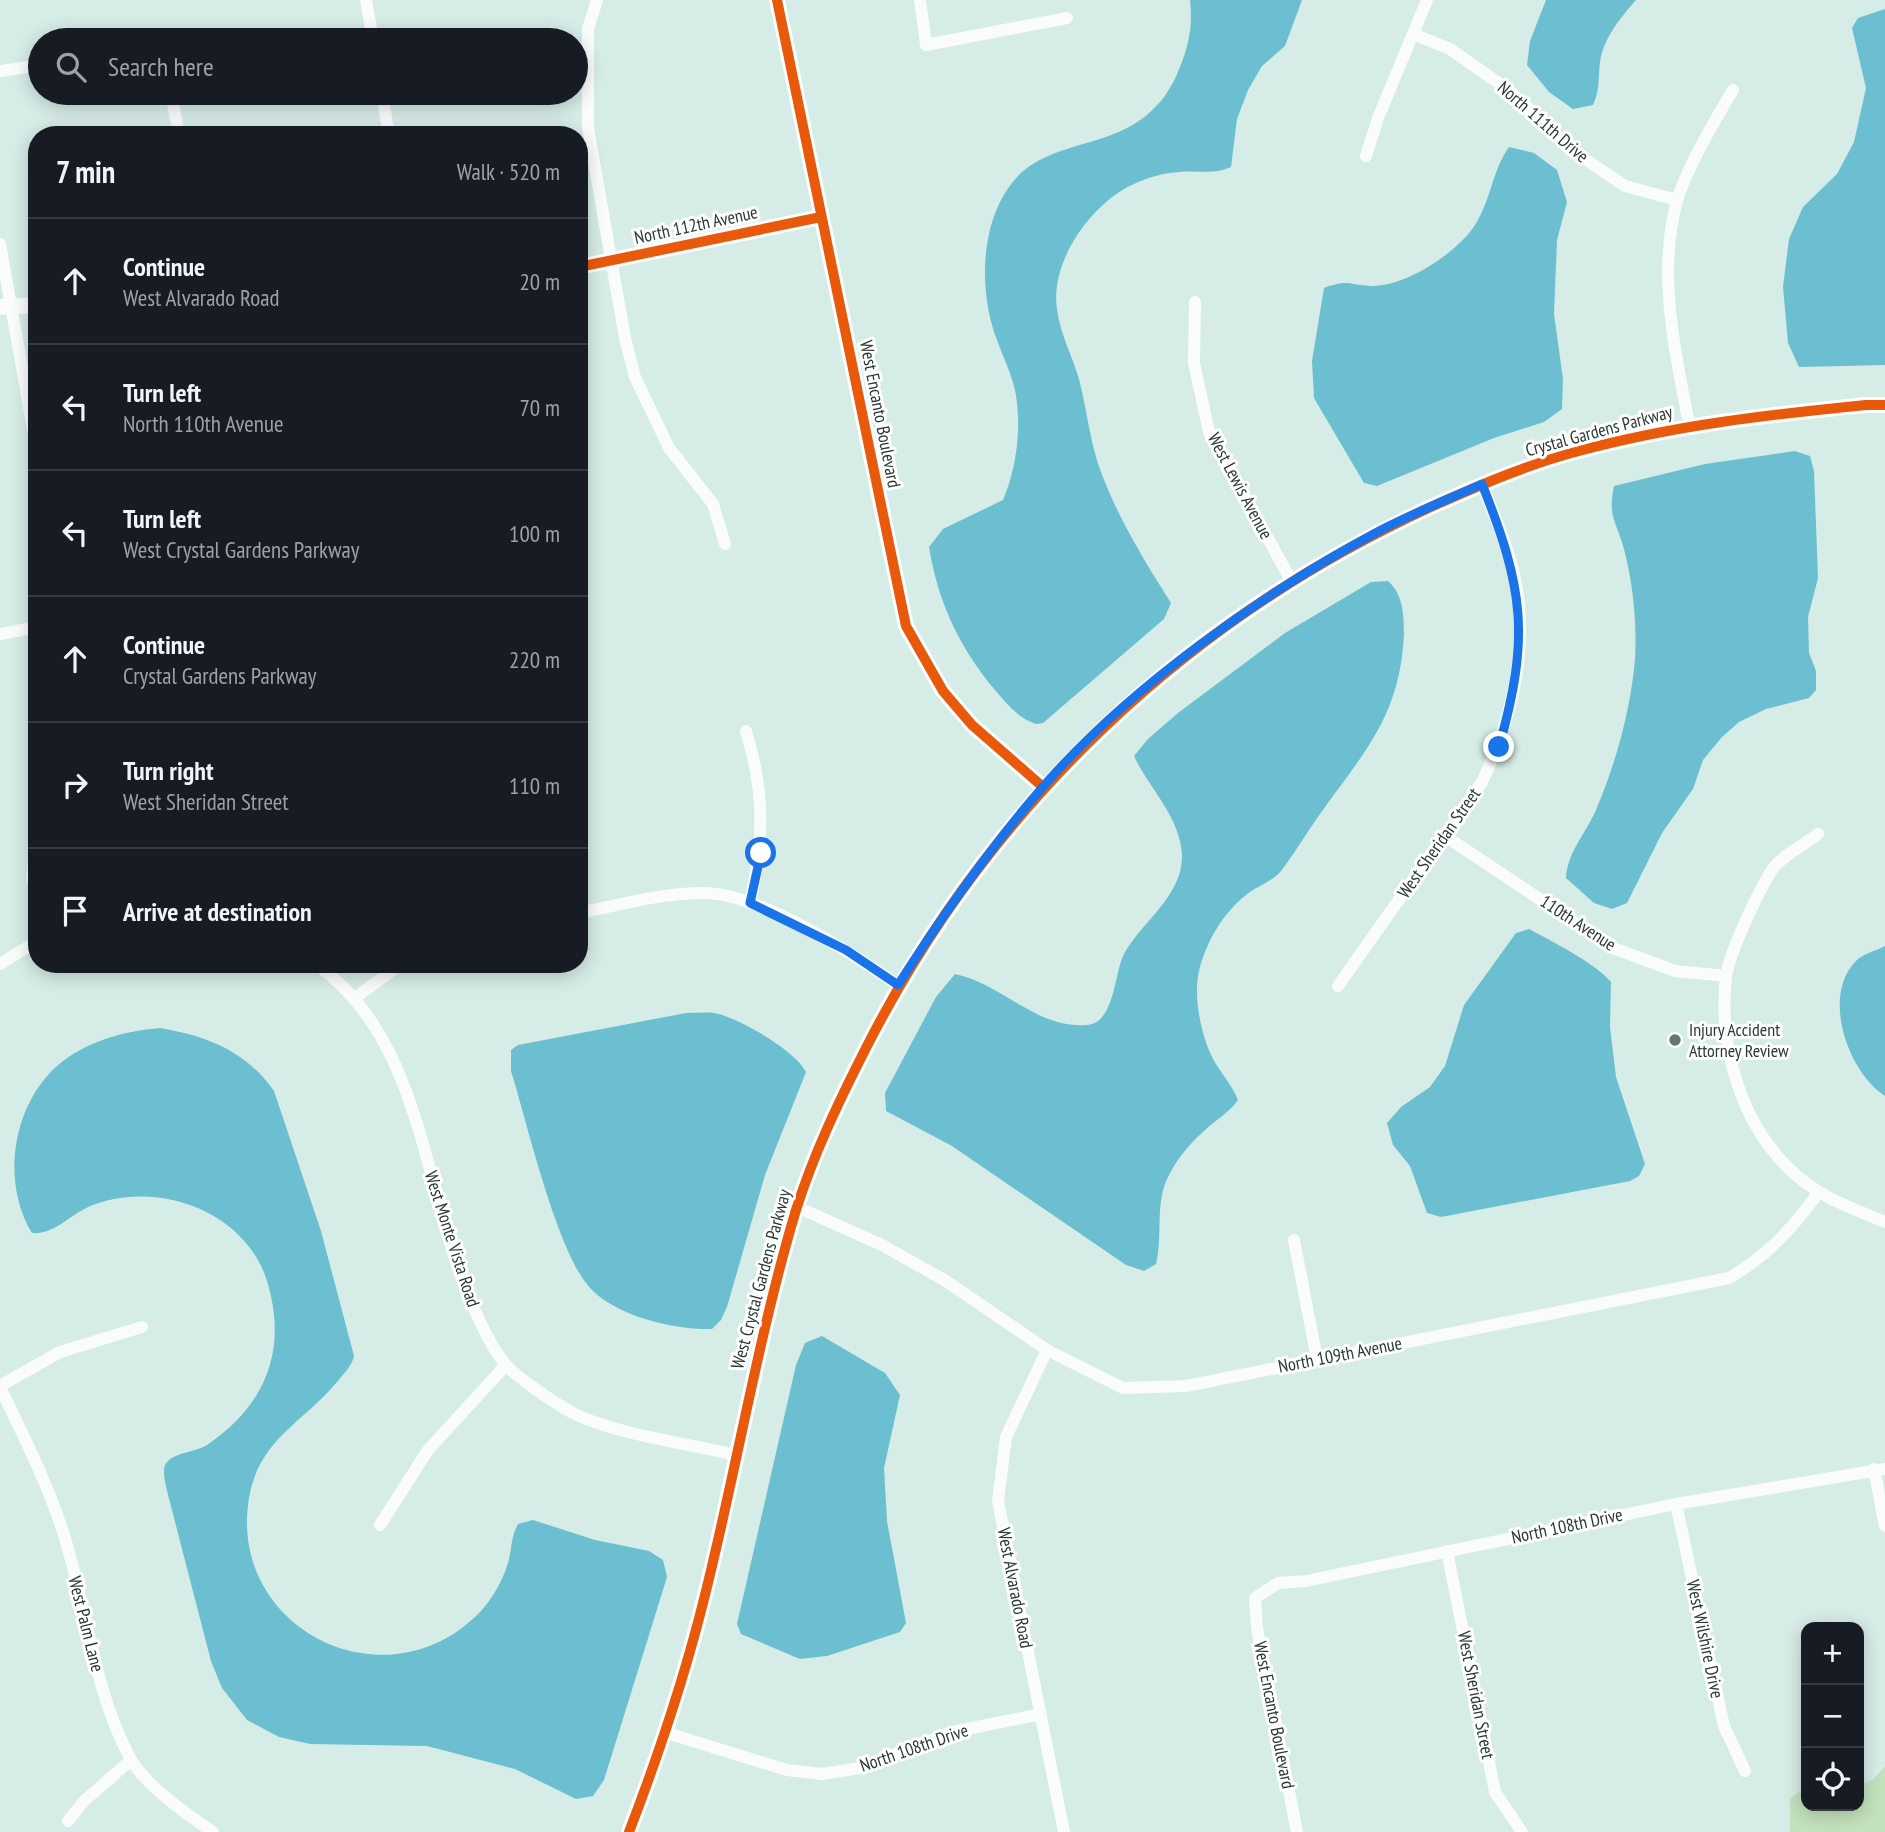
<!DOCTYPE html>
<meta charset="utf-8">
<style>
body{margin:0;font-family:"PT Sans Narrow",sans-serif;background:#20242c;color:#f1f3f6}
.controls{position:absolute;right:21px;bottom:21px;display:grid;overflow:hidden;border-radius:14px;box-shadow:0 4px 18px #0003}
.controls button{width:63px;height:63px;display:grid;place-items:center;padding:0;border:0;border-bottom:2px solid #363941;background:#171b24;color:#f1f3f6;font:35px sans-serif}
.stop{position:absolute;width:21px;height:21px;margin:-16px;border:5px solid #1a73e8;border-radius:50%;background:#fff}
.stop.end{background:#1a73e8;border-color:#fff;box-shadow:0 2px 7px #0008}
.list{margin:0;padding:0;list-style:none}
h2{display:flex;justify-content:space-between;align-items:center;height:91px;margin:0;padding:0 28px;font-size:30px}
h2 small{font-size:23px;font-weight:400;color:#9ea1a6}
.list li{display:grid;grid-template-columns:46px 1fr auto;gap:21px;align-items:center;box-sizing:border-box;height:126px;padding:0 28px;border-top:2px solid #363941}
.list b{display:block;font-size:26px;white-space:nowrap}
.list p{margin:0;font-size:23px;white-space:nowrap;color:#9ea1a6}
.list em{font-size:23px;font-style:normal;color:#9ea1a6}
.icon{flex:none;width:38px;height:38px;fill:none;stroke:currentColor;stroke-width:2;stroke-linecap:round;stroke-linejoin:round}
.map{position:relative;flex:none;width:1885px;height:1832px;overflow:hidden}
.search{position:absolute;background:#171b24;box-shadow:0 4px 18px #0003;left:28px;top:28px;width:560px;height:77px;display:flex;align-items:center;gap:18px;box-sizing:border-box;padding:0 24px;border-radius:38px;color:#9ea1a6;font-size:26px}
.panel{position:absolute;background:#171b24;box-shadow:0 4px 18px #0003;left:28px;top:126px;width:560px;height:847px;border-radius:28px}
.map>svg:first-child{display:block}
.green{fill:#c3e1bd}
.water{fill:#6cbfd0}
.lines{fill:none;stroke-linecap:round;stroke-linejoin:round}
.minor{stroke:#f9fcfb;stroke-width:12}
.tertiary{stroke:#f9fcfb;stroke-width:16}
.cycleway-casing{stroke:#fff;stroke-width:15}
.cycleway{stroke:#e8590c;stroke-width:10}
.route{stroke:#1a73e8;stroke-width:9}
.poi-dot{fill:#657772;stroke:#fff;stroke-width:2.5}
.labels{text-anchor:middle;stroke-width:6;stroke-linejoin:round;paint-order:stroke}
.street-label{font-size:18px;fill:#283833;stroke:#fff}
.poi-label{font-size:18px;fill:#283833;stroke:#fff;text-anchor:start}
</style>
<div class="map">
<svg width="1885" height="1832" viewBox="0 0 1885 1832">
<rect width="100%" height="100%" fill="#d6ece6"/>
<path class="green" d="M1885 1766V1832H1790V1799L1806 1786V1806H1859V1785L1873 1780Z"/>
<g class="water">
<path d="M1190 0H1302L1285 46 1262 66 1248 90 1237 119 1231 167C1214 175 1197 170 1179 172 1160 173 1140 180 1124 189 1087 211 1050 264 1057 309 1060 334 1072 355 1079 379 1087 410 1090 443 1101 472 1118 518 1145 562 1171 603L1164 619 1043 723 1036 724C1018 718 1007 704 995 690 959 647 938 602 929 547L943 529 1003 500C1017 467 1022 426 1015 390 1010 368 998 347 992 325 980 281 982 225 1009 187 1051 126 1143 163 1180 67 1189 45 1193 24 1190 0Z"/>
<path d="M1546 0H1636C1621 17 1603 39 1600 62 1598 79 1600 90 1593 105L1573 109 1549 92 1527 65 1530 41Z"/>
<path d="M1885 9V365L1799 367 1788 343 1783 287 1789 239 1803 207 1837 174 1854 142 1866 88 1852 28 1858 18Z"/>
<path d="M1509 147 1534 153 1557 170 1567 202 1557 240 1554 314 1563 379 1562 409 1544 422 1494 438 1377 486 1364 483 1314 398 1312 361 1324 288C1349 279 1347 285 1371 286 1405 287 1457 253 1475 225 1491 200 1492 171 1509 147Z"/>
<path d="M1795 451 1810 456 1814 471 1818 578 1808 617 1809 653 1816 671V690L1809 698 1766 709 1739 722 1722 737 1703 760 1693 789 1662 833 1627 903 1612 909 1594 903 1566 878C1567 853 1586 833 1596 810 1615 765 1628 719 1634 670 1638 633 1634 589 1625 553 1618 523 1607 519 1614 486L1705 464Z"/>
<path d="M1388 581C1403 594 1404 615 1404 634 1400 716 1365 751 1320 814 1307 832 1295 853 1281 871 1272 882 1257 886 1246 895 1223 913 1206 942 1199 971 1193 997 1201 1035 1213 1059 1221 1073 1232 1085 1238 1100 1228 1114 1215 1120 1203 1132 1188 1145 1175 1162 1167 1179 1155 1205 1163 1237 1156 1264L1144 1271 1126 1265 952 1146 886 1111 885 1093 936 997 955 974C1003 984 1036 1029 1087 1025 1115 1023 1114 973 1124 954 1141 922 1183 896 1182 855 1180 816 1150 790 1134 756L1148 739 1178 713 1285 633 1371 582Z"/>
<path d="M1529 929C1553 942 1595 963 1611 982L1610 1027 1616 1077 1645 1164 1639 1176 1630 1181 1441 1217 1427 1213 1410 1166 1393 1145 1387 1123 1401 1107 1430 1087 1445 1066 1464 1005 1516 933Z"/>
<path d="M1885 946V1096C1848 1072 1821 996 1856 961 1862 954 1876 951 1885 946Z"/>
<path d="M686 1013C695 1013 705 1012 714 1013 738 1017 796 1051 806 1072L765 1175 727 1307 721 1320 712 1329C675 1330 619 1317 592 1290 558 1257 527 1122 511 1071V1050L518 1045Z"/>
<path d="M160 1028C207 1036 246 1051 274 1091L321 1231 354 1356C352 1366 344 1373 337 1382 303 1423 259 1439 249 1498 227 1630 388 1709 481 1611 494 1597 507 1573 510 1554 512 1543 512 1535 518 1524L533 1520 595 1540 649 1551 663 1560 667 1577 604 1780 593 1796 576 1799 515 1769 427 1746 310 1744 279 1737 247 1720 222 1688 211 1661 166 1487C165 1479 161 1467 168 1461 177 1452 196 1452 207 1445 266 1405 288 1350 267 1281 245 1211 159 1180 93 1205 71 1213 55 1235 32 1233 1 1183 12 1106 57 1066 86 1041 124 1031 160 1028Z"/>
<path d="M822 1336 885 1373 900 1395 884 1468 887 1521 906 1623 900 1632 827 1656 800 1659 741 1634 737 1624 796 1365 805 1343Z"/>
</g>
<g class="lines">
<g class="minor">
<path d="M366 0 373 40"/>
<path d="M597 0 588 29V128L625 338 635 377 669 448 713 504 725 544"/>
<path d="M920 0 926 45 1067 18"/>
<path d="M1413 34 1450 49 1510 91 1573 151 1625 186 1677 200"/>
<path d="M0 71 40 65"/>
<path d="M171 93 179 135"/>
<path d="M382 93 389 135"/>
<path d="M1366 156 1378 118 1427 0"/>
<path d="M0 244 37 452"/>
<path d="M1195 302 1194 363 1209 432 1292 582"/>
<path d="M1689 424C1675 353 1657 273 1677 201 1687 167 1715 120 1733 90"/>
<path d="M0 634 37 627"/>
<path d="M746 731C765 794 764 839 750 903"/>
<path d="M1818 834C1804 845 1781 856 1772 870 1758 892 1729 953 1726 977 1718 1048 1742 1128 1796 1175 1822 1198 1854 1209 1885 1222"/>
<path d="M1445 836 1613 948 1675 971 1726 976"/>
<path d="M35 848 32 878 37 893"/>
<path d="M579 913C620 905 665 892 706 893 763 895 851 953 898 985"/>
<path d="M0 964 37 941"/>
<path d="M316 964C421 1038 423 1185 468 1295 478 1317 490 1347 506 1365 519 1379 553 1402 571 1412 610 1433 689 1444 735 1455"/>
<path d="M1338 986 1482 782C1509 725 1526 660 1518 596 1513 557 1496 520 1482 484"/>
<path d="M356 997 401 964"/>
<path d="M797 1207 882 1245 946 1281 1047 1350 1123 1388 1186 1386 1729 1278C1767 1256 1792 1229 1818 1193"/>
<path d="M1294 1240 1317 1359"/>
<path d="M1047 1350 1006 1437 998 1501 1064 1832"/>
<path d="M0 1386 60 1352 142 1327"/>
<path d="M0 1387C22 1433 46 1480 62 1529 87 1604 92 1687 130 1758 144 1784 189 1816 213 1832"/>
<path d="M1874 1469 1885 1526"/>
<path d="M1676 1504 1724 1726 1745 1771"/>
<path d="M380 1525 428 1450 506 1365"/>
<path d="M1447 1551 1495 1792 1522 1832"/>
<path d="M667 1733 787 1770 822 1774 860 1768 952 1732 1041 1714"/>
<path d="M68 1821 84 1801 131 1760"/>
<path d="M1297 1832 1257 1628 1255 1598 1278 1583 1306 1581 1676 1504 1885 1469"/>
</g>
<g class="tertiary">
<path d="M777 0 906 626 943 691 972 725 1043 787"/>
<path d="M579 267 821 217"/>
<path d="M0 307 37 305"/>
<path d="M629 1832C659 1754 685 1676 705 1595 737 1467 758 1337 796 1210 814 1153 839 1101 866 1048 989 806 1186 619 1433 506 1480 485 1529 464 1579 451 1675 425 1767 415 1866 405H1885"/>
</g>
<defs>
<g id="cycleway">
<path d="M777 0 906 626 943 691 972 725 1043 787"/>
<path d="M579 267 821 217"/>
<path d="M629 1832C659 1754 685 1676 705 1595 737 1467 758 1337 796 1210 814 1153 839 1101 866 1048 989 806 1186 619 1433 506 1480 485 1529 464 1579 451 1675 425 1767 415 1866 405H1885"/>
</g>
</defs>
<use href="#cycleway" class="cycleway-casing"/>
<use href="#cycleway" class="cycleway"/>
</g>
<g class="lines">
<path class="route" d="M761 853 750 903 846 950 898 985C942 916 988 850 1042 788 1128 688 1264 592 1381 530 1414 513 1449 499 1482 484 1524 589 1530 637 1499 747"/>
</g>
<circle class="poi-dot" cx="1675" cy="1040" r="7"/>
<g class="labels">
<g class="street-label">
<text transform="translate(1543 122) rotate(41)" y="6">North 111th Drive</text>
<text transform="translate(696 225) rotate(-12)" y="6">North 112th Avenue</text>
<text transform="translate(880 414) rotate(79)" y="6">West Encanto Boulevard</text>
<text transform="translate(1599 431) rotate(-15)" y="6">Crystal Gardens Parkway</text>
<text transform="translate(1240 486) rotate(62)" y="6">West Lewis Avenue</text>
<text transform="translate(1439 843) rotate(-55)" y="6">West Sheridan Street</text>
<text transform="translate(1578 923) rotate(33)" y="6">110th Avenue</text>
<text transform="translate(452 1239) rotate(72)" y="6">West Monte Vista Road</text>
<text transform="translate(761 1279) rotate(-75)" y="6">West Crystal Gardens Parkway</text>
<text transform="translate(1340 1355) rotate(-11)" y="6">North 109th Avenue</text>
<text transform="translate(1567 1526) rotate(-12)" y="6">North 108th Drive</text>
<text transform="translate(1015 1588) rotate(79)" y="6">West Alvarado Road</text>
<text transform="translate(86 1624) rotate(76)" y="6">West Palm Lane</text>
<text transform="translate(1705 1639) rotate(78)" y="6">West Wilshire Drive</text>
<text transform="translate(1476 1695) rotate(79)" y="6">West Sheridan Street</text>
<text transform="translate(1274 1715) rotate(79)" y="6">West Encanto Boulevard</text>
<text transform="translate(914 1748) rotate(-19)" y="6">North 108th Drive</text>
</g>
<g class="poi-label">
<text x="1689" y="1036">Injury Accident<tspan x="1689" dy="21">Attorney Review</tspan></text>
</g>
</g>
</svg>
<div class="controls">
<button>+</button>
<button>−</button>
<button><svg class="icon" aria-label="locate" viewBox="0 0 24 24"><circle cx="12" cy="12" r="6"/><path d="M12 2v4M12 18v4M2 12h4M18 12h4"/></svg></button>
</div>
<div class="stop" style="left:761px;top:853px"></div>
<div class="stop end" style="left:1499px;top:747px"></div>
<div class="search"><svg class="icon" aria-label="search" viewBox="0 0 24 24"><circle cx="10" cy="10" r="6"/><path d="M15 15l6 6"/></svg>Search here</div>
<section class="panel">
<h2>7 min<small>Walk · 520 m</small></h2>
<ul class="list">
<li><svg class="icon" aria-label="ahead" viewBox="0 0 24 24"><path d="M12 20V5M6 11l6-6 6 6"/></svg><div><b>Continue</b><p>West Alvarado Road</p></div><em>20 m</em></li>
<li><svg class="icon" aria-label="left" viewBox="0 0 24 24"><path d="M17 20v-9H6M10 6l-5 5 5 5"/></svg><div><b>Turn left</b><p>North 110th Avenue</p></div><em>70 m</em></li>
<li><svg class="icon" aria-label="left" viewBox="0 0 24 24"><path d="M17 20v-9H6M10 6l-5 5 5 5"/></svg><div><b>Turn left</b><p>West Crystal Gardens Parkway</p></div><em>100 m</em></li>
<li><svg class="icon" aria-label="ahead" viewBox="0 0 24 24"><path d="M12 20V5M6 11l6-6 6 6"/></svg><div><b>Continue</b><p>Crystal Gardens Parkway</p></div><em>220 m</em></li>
<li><svg class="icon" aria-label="right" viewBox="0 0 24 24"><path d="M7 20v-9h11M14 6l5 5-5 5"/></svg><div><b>Turn right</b><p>West Sheridan Street</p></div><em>110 m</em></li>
<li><svg class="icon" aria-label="arrive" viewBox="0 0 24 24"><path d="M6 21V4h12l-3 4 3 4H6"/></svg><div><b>Arrive at destination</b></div></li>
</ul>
</section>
</div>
